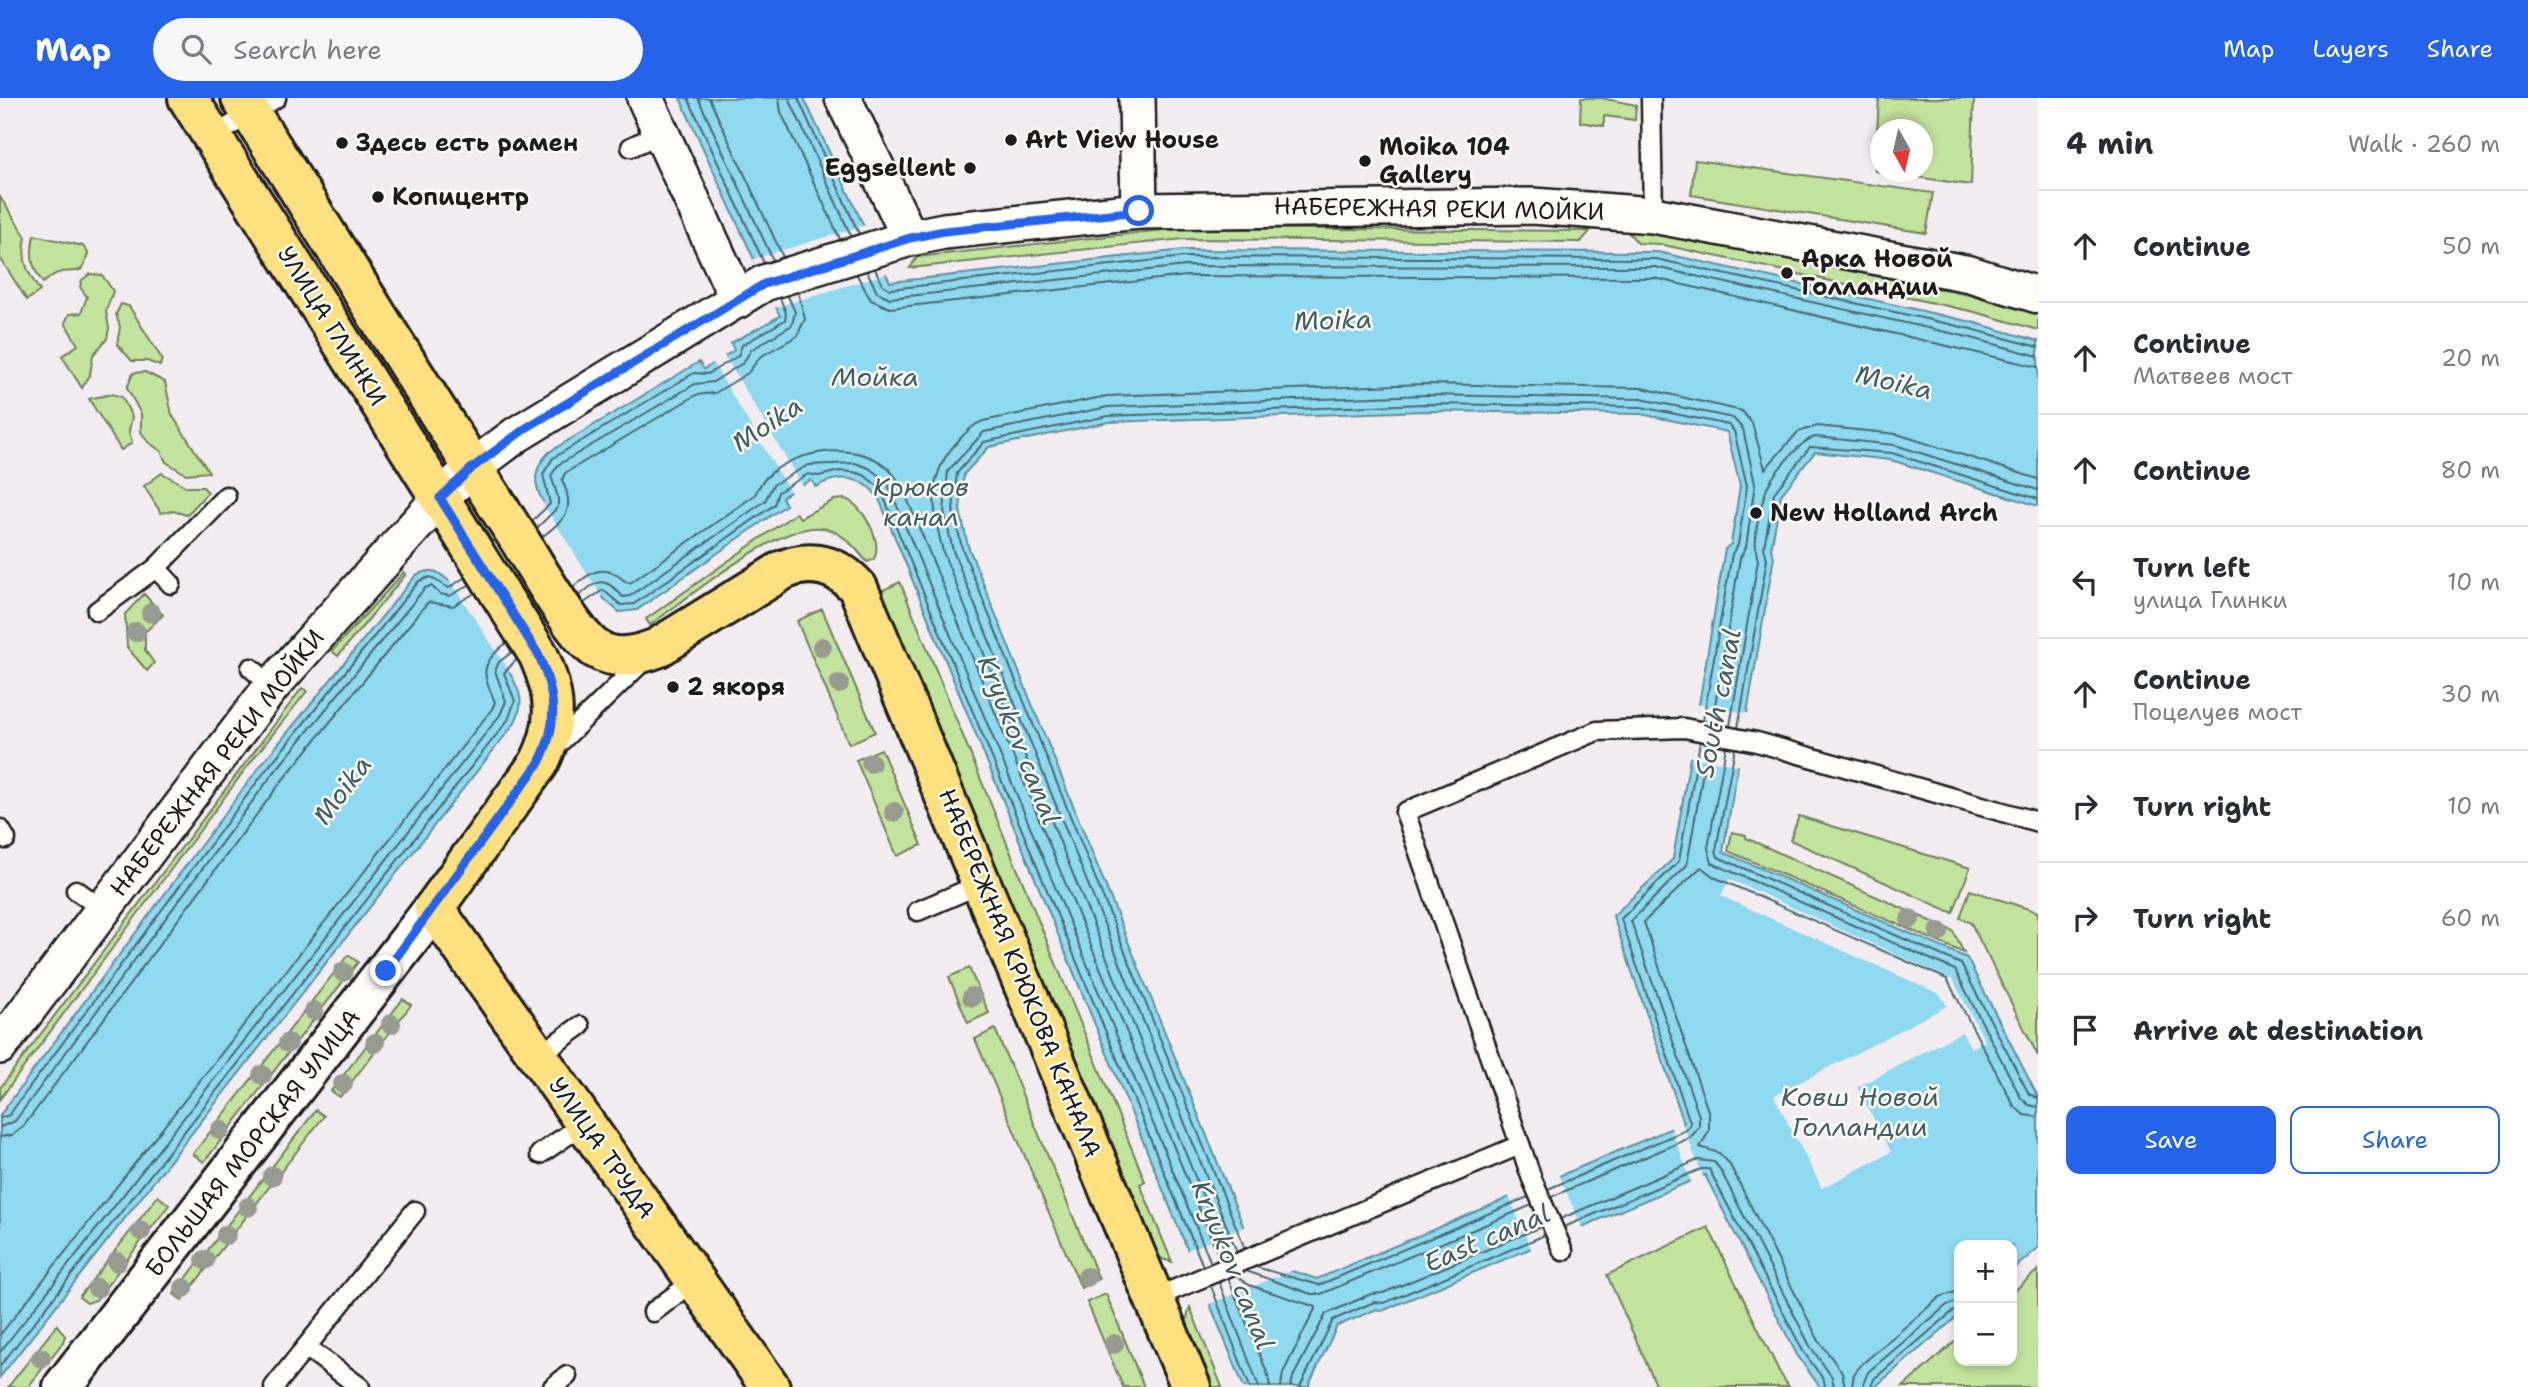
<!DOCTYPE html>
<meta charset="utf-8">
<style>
body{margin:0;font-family:"Shantell Sans",sans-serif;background:#f7f7f7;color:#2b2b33}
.controls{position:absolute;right:21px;bottom:21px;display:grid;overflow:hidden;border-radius:14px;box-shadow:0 4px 10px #0003}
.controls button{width:63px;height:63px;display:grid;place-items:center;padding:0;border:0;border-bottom:2px solid #e1e1e2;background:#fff;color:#2b2b33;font:35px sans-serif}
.compass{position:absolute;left:1870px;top:21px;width:63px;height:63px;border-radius:50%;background:#fff;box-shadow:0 4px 10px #0003;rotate:172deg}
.stop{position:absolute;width:21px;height:21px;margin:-16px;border:5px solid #2563eb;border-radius:50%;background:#fff}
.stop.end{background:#2563eb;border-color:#fff;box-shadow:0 2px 7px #0008}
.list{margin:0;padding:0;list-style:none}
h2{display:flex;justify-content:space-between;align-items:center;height:91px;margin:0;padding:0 28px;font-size:30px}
h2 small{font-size:23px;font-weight:400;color:#7c7c81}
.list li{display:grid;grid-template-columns:46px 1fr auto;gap:21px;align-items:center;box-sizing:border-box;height:112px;padding:0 28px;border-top:2px solid #e1e1e2}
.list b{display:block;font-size:26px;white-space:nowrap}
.list p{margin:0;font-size:23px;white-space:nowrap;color:#7c7c81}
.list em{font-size:23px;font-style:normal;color:#7c7c81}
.actions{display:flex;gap:14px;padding:21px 28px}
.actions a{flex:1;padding:16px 0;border:2px solid #2563eb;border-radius:14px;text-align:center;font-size:24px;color:#2563eb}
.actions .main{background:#2563eb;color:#fff}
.icon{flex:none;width:38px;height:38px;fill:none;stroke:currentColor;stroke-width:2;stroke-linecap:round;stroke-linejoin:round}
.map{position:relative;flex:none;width:2038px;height:1289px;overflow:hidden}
header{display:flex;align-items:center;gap:42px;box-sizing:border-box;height:98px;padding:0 35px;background:#2563eb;color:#fff}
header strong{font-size:33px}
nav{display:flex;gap:38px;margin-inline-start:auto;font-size:24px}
.search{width:490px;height:63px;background:#f7f7f7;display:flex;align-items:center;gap:18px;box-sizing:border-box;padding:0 24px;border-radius:38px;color:#7c7c81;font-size:26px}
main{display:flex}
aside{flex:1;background:#fff}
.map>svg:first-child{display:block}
.green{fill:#c3e49d;stroke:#70805c;stroke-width:2;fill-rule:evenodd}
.water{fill:#8fdaf0;stroke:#618e9b;stroke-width:2;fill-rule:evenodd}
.pier{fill:#f3edf2}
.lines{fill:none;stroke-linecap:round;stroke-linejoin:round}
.shore{stroke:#4a6871;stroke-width:2}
.lane-casing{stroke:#1c1c1c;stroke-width:23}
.street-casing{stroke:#1c1c1c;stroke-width:40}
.secondary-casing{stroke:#1c1c1c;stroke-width:44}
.primary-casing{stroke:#1c1c1c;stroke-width:44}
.lane{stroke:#fdfcf7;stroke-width:18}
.street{stroke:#fdfcf7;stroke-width:35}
.secondary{stroke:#fdfcf7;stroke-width:38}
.primary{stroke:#fde080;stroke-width:38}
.tree{fill:#989b92}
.route{stroke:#2563eb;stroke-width:9}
.poi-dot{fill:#1c1c1c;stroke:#fdfcf7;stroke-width:2.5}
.labels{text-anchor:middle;stroke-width:5;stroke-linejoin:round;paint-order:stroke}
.poi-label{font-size:24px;font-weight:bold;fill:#1c1c1c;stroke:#fdfcf7;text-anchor:start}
.street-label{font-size:24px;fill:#1c1c1c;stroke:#fdfcf7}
.water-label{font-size:26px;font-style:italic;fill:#445e66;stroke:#fdfcf7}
</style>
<header>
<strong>Map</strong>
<div class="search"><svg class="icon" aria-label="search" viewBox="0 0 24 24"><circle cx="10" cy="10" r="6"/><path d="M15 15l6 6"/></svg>Search here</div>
<nav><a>Map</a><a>Layers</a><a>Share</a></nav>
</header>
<main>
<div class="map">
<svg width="2038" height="1289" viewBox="0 0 2038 1289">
<rect width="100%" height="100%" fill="#f3edf2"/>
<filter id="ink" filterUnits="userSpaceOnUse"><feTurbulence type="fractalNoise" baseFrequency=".0143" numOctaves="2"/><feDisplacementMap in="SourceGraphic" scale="14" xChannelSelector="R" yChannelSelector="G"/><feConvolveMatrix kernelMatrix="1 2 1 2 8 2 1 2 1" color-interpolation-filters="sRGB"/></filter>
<g filter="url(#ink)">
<g class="green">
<path d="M1581 0H1601L1636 7 1635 22 1604 18V28L1580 24Z"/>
<path d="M1879 0H1974L1971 87 1875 73ZM1881 32H1923V74H1881Z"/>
<path d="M1695 62 1933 95 1926 135 1691 97Z"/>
<path d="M0 99 26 139C21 162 27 174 40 193L27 202 0 160Z"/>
<path d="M1182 130 1590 133 1581 144 1183 141 910 170 917 159Z"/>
<path d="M1627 133 1661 134 1978 199 2038 217V232L1975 214 1659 146 1638 145Z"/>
<path d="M34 137 83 148 88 155C82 182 76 169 58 175 53 176 47 182 43 185 31 168 30 158 34 137Z"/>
<path d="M90 176 102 177 113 193 106 213 109 230 107 241 93 257 90 277 82 290 62 258 78 247 65 225 69 216 81 215 87 199 80 189 82 182Z"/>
<path d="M121 206 129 208 162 261 160 268 147 263H132L117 246 120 229 116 216Z"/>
<path d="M145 274 165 284 172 317 209 374 186 376 166 364 161 353 148 344 141 334V316L127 290 133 275Z"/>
<path d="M112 296 122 299 132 319 129 333 132 345 121 352 89 301Z"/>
<path d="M162 375 187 389H203L208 394 187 417 173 413 161 415 144 388Z"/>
<path d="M845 401C863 406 885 447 873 462L867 464C855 449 841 432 821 430 776 426 688 500 650 527L646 521 796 415 800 420 834 402Z"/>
<path d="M404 474 406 476 338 558 332 553Z"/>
<path d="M900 484 1145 1083 1140 1086 1172 1164 1162 1161 1153 1151 881 493Z"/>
<path d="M144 496 163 517 145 534V552L154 565 147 573 127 549 125 516Z"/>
<path d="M822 511 875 634 849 646 797 523Z"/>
<path d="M302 590 307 593 253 661 0 1001V990Z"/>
<path d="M881 651 922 747 897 758 856 662Z"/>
<path d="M1799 718 1970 770 1953 815 1790 742Z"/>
<path d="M1732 734 1746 737V740L1953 833 1964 855 1728 753Z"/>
<path d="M1970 792 2038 814V958L1971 825 1960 820Z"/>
<path d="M348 857 358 864 204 1064 193 1056Z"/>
<path d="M969 870 989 915 968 925 949 879Z"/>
<path d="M403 901 411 907 340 999 331 993Z"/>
<path d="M995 931 1099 1181 1081 1190 975 941Z"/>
<path d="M316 1012 324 1018 182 1202 174 1196Z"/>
<path d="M158 1098 169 1107 96 1202 87 1205 79 1199Z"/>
<path d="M1708 1129 1780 1275 1789 1289H1657L1607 1177Z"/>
<path d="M2038 1172V1289H1903L1959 1240V1263H2012V1195Z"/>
<path d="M1106 1196 1144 1289H1123L1087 1204Z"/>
<path d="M1190 1209 1222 1289H1209C1200 1265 1179 1234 1190 1209Z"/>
<path d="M57 1227 65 1238 63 1244 28 1289H8Z"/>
</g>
<path class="water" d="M680 0H804L890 184 1184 152 1658 154 1972 224 2038 243V408L1891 362 1815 354 1781 397 1771 451 1774 459 1723 754 1967 860 2038 999V1150L2012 1172V1147H1959V1217L1875 1289H1820L1797 1257 1705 1077 1382 1213 1377 1211 1337 1228 1308 1289H1244L880 403C866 378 839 375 816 389L811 382 782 399 786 407 637 512 619 514 602 499 510 575C521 595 525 605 514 626L0 1279V1017L260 668 416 477C431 470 437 472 449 483L543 404C533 385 533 371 549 354L699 264 704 271 734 252 731 245 780 218ZM1425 313 1641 316 1727 334 1740 388 1731 446 1725 451 1673 761 1613 818 1684 1025 1317 1181 1257 1162 968 448 960 412 964 376 989 349 1109 324Z"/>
<g class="pier">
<path d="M866 127 888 175 774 210 753 161Z"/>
<path d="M728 244 733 252 724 257 803 388 811 384 816 392 810 386 786 401 789 409 784 400 791 395 713 265 704 270 699 262 704 266 730 251Z"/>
<path d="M541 402 603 501 512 577 448 480Z"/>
<path d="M1696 606 1751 616 1742 668 1687 658Z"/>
<path d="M1729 781 1953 882 1985 943 1971 950 1962 934 1857 989 1891 1054 1822 1090 1774 998 1947 908 1940 896 1721 798Z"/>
<path d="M1676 1010 1704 1081 1692 1086 1670 1027 1680 1023Z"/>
<path d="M1558 1075 1583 1132 1532 1153 1508 1096Z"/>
<path d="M1247 1128 1260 1159 1296 1171 1207 1207 1185 1153Z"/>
</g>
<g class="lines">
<g class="shore">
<path d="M688 0 764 165"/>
<path d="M698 0 773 162"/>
<path d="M709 0 783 159"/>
<path d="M779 0 781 14 840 141"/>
<path d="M789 0 851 138"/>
<path d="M798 0 859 136"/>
<path d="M875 171 883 187 890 191 1185 159 1656 161 1971 231 2038 249"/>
<path d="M867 173 877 194 890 200 1186 168 1655 169 1968 239 2038 258"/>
<path d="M857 177 871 202 890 210 1186 178 1654 180 2038 269"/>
<path d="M532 423 550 406 543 376 553 360 694 275 708 276 738 258 742 247 785 222 786 215 780 200"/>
<path d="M537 430 558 409V399L551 378 558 367 695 286 713 284 743 265 751 252 792 227 795 214 788 198"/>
<path d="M542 439C566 420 576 412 562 382L565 375 696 297 715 295 748 275 760 259 797 238 805 221 798 195"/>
<path d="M573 489C585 479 598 467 615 476 621 479 624 484 630 485L755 397C769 359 834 344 870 359 886 365 897 379 904 393L1220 1161"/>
<path d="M579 498C599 481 604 478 623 499L630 498 765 403 773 387 808 367 855 365 869 370 887 384 1211 1165"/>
<path d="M584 505 603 492 621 507 634 506 774 407 778 394 808 376 819 378 839 373 853 374 864 377 880 390 1203 1168"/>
<path d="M1730 628 1758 462C1752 443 1759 412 1766 393 1770 379 1802 340 1816 339L1895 347 2038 392"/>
<path d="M1738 630 1767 461 1764 449 1774 395 1810 349 1892 355 2038 401"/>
<path d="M1726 649 1708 750 1712 765 1955 872 2021 1000 2029 1007 2038 1009"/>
<path d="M1735 650 1716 752 1718 759 1961 866 2029 996 2038 1000"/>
<path d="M0 1020 9 1017 266 672 419 483 430 479 449 490 465 479"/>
<path d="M0 1029 15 1023 272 677 425 490 431 488 440 496 450 498 469 487"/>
<path d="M0 1039 12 1037 23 1029 281 684 428 504 453 508 475 495"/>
<path d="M1548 1091 1686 1032 1691 1027 1621 821 1679 763 1700 644"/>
<path d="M1551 1099 1690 1040 1699 1029V1018L1631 823 1687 767 1708 645"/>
<path d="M1560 1121 1698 1062 1714 1064 1720 1071 1810 1248 1832 1279 1834 1289"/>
<path d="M1564 1129 1701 1071H1709L1803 1253 1824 1282 1825 1289"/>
<path d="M1245 1151 962 450 953 412 957 375 984 344 1108 318 1425 306 1641 309 1729 327 1734 333 1747 388 1738 447 1732 456 1703 623"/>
<path d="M1237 1154 953 453 944 413 948 373 984 334 1108 309 1425 297 1641 301 1733 320 1743 331 1755 386 1746 449 1740 460 1712 625"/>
<path d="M1227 1158 943 454C933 412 925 379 957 344 965 336 972 327 983 323L1107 298 1424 286 1642 290 1742 313 1752 325 1765 371 1798 334 1817 328 1897 336 2038 381"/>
<path d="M1256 1169 1319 1187 1528 1099"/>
<path d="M1246 1173 1311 1196H1321L1532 1107"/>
<path d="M1236 1177 1249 1187 1316 1209 1283 1275 1281 1289"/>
<path d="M1228 1180 1268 1277 1270 1289"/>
<path d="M1219 1184 1259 1289"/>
<path d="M1211 1188 1250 1289"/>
<path d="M0 1237 492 611 495 604C482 574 479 568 506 545"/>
<path d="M0 1254 500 617 506 603 495 573 499 564 512 554"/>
<path d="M0 1268 508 622 515 603 504 575 517 561"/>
<path d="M1291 1289 1293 1279 1326 1216 1371 1196 1383 1195 1541 1129"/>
<path d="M1300 1289 1333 1222 1374 1204 1384 1205 1545 1137"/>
<path d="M1845 1289 1842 1274 1819 1243 1729 1065 1719 1055 1700 1049 1709 1033V1016L1644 824 1701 769 1714 779 1947 881 2014 1008 2024 1017 2038 1019"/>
<path d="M1852 1289 1854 1276 1862 1266 1940 1199 1959 1193"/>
<path d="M1862 1289 1868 1274 1947 1207 1959 1203"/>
<path d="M1871 1289 1874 1281 1952 1214 1959 1212"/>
</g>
<defs>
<g id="lane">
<path d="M1651 0 1653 117"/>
<path d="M212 39 276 0"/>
<path d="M631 49 661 35"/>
<path d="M156 470 171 486"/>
<path d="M97 513 156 470 226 398"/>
<path d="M251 570 272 588"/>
<path d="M554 650 644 562"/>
<path d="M0 731 6 741"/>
<path d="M76 792 102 811"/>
<path d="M918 813 983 785"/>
<path d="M538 958 580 928"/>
<path d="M540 1056 585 1025"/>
<path d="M1563 1153 1532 1081 1405 714 1597 633 1684 630 1757 644 2038 724"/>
<path d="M1154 1200 1520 1047"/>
<path d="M653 1214 695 1182"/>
<path d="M306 1249 360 1289"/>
<path d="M274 1289 415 1113"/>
<path d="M553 1289 567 1278"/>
</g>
<g id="street">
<path d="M645 0 738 202"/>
<path d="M843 0 910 140"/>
<path d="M1137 0 1139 113"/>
<path d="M0 948 272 588 440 400 472 370 516 337 764 185 910 140 944 133 1139 113 1533 108 1653 117 1970 176 2038 197"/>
</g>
<path id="secondary" d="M63 1289 434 810"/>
<g id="primary">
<path d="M188 0 538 556C556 596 559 625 539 665L434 810 770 1289"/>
<path d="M241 0C334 146 423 294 517 438 534 465 573 536 596 551 616 563 636 558 657 550L783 472C811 460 838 467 858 490L1191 1289"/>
</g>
</defs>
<use href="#lane" class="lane-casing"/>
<use href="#street" class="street-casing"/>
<use href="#secondary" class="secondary-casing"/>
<use href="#primary" class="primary-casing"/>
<use href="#lane" class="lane"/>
<use href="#street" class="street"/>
<use href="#secondary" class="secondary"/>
<use href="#primary" class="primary"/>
</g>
<g class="tree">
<circle cx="151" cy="515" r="10"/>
<circle cx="136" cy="534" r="10"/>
<circle cx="822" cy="549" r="10"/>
<circle cx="839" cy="586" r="10"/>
<circle cx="871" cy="665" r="10"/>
<circle cx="894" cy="714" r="10"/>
<circle cx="1910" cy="821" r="10"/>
<circle cx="1939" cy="834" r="10"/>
<circle cx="343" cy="874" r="10"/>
<circle cx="972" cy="899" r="10"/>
<circle cx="314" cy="913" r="10"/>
<circle cx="391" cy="926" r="10"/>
<circle cx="288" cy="945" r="10"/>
<circle cx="375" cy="945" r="10"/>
<circle cx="262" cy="977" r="10"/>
<circle cx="343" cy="986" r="10"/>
<circle cx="220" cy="1032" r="10"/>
<circle cx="272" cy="1078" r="10"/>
<circle cx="248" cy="1109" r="10"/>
<circle cx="141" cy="1133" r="10"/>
<circle cx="226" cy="1137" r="10"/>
<circle cx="205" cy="1162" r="10"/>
<circle cx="117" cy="1164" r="10"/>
<circle cx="1087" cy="1179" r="10"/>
<circle cx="97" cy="1190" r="10"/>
<circle cx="184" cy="1190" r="10"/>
<circle cx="1114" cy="1246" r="10"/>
<circle cx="41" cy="1260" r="10"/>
</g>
</g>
<g class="lines" filter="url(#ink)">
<path class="route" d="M386 873 539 665C559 625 556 596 538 556L440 400 472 370 526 330 764 186 910 140 944 133 1139 113"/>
</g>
<g class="poi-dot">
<circle cx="1011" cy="42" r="7"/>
<circle cx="342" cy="45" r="7"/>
<circle cx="1365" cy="63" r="7"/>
<circle cx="970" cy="70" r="7"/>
<circle cx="378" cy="99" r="7"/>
<circle cx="1787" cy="175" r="7"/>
<circle cx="1756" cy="415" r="7"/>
<circle cx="673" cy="589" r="7"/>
</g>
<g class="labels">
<g class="poi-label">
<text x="1025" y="50">Art View House</text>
<text x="356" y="53">Здесь есть рамен</text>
<text x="1379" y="57">Moika 104<tspan x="1379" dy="28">Gallery</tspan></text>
<text x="956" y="78" text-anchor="end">Eggsellent</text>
<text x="392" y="107">Копицентр</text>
<text x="1801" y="169">Арка Новой<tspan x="1801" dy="28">Голландии</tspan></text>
<text x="1770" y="423">New Holland Arch</text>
<text x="687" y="597">2 якоря</text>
</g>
<g class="street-label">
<text transform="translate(1439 111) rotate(1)" y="8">НАБЕРЕЖНАЯ РЕКИ МОЙКИ</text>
<text transform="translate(332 228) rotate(58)" y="8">УЛИЦА ГЛИНКИ</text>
<text transform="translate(217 665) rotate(-52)" y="8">НАБЕРЕЖНАЯ РЕКИ МОЙКИ</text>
<text transform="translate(1020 875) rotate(68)" y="8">НАБЕРЕЖНАЯ КРЮКОВА КАНАЛА</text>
<text transform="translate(253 1045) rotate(-52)" y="8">БОЛЬШАЯ МОРСКАЯ УЛИЦА</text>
<text transform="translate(602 1050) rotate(55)" y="8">УЛИЦА ТРУДА</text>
</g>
<g class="water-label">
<text transform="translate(1333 222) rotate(-2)" y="9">Moika</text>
<text x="875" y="288">Мойка</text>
<text transform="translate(1894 284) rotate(13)" y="9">Moika</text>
<text transform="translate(767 326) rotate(-33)" y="9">Moika</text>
<text x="921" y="398">Крюков<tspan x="921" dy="30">канал</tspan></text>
<text transform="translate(1718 605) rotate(-79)" y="9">South canal</text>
<text transform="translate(1019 642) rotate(68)" y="9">Kryukov canal</text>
<text transform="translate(342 692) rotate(-53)" y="9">Moika</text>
<text x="1860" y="1008">Ковш Новой<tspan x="1860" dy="30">Голландии</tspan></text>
<text transform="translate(1487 1140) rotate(-23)" y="9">East canal</text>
<text transform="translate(1233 1167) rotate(68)" y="9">Kryukov canal</text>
</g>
</g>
</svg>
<div class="controls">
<button>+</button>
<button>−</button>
</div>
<svg class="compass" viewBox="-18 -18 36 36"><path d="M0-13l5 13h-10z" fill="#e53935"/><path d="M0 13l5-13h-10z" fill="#7c7c81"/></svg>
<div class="stop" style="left:1139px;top:113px"></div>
<div class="stop end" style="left:386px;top:873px"></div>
</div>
<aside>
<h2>4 min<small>Walk · 260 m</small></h2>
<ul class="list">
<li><svg class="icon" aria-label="ahead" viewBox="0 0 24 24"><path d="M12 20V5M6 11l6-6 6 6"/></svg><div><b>Continue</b></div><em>50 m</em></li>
<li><svg class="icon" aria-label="ahead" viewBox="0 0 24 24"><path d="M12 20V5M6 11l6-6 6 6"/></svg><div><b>Continue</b><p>Матвеев мост</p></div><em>20 m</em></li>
<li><svg class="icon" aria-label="ahead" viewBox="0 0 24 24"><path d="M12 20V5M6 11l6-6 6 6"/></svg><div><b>Continue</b></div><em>80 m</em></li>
<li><svg class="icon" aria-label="left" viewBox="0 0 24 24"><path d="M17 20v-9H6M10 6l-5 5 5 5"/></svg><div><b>Turn left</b><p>улица Глинки</p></div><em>10 m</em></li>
<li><svg class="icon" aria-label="ahead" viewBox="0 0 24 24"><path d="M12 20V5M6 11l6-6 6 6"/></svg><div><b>Continue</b><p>Поцелуев мост</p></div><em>30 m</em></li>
<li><svg class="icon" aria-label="right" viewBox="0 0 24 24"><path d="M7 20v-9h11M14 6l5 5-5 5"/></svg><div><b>Turn right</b></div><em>10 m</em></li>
<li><svg class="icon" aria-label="right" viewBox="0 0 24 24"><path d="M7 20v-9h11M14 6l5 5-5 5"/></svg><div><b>Turn right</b></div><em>60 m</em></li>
<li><svg class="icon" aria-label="arrive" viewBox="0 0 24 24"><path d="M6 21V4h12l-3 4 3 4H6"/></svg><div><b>Arrive at destination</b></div></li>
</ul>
<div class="actions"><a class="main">Save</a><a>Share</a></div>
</aside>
</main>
